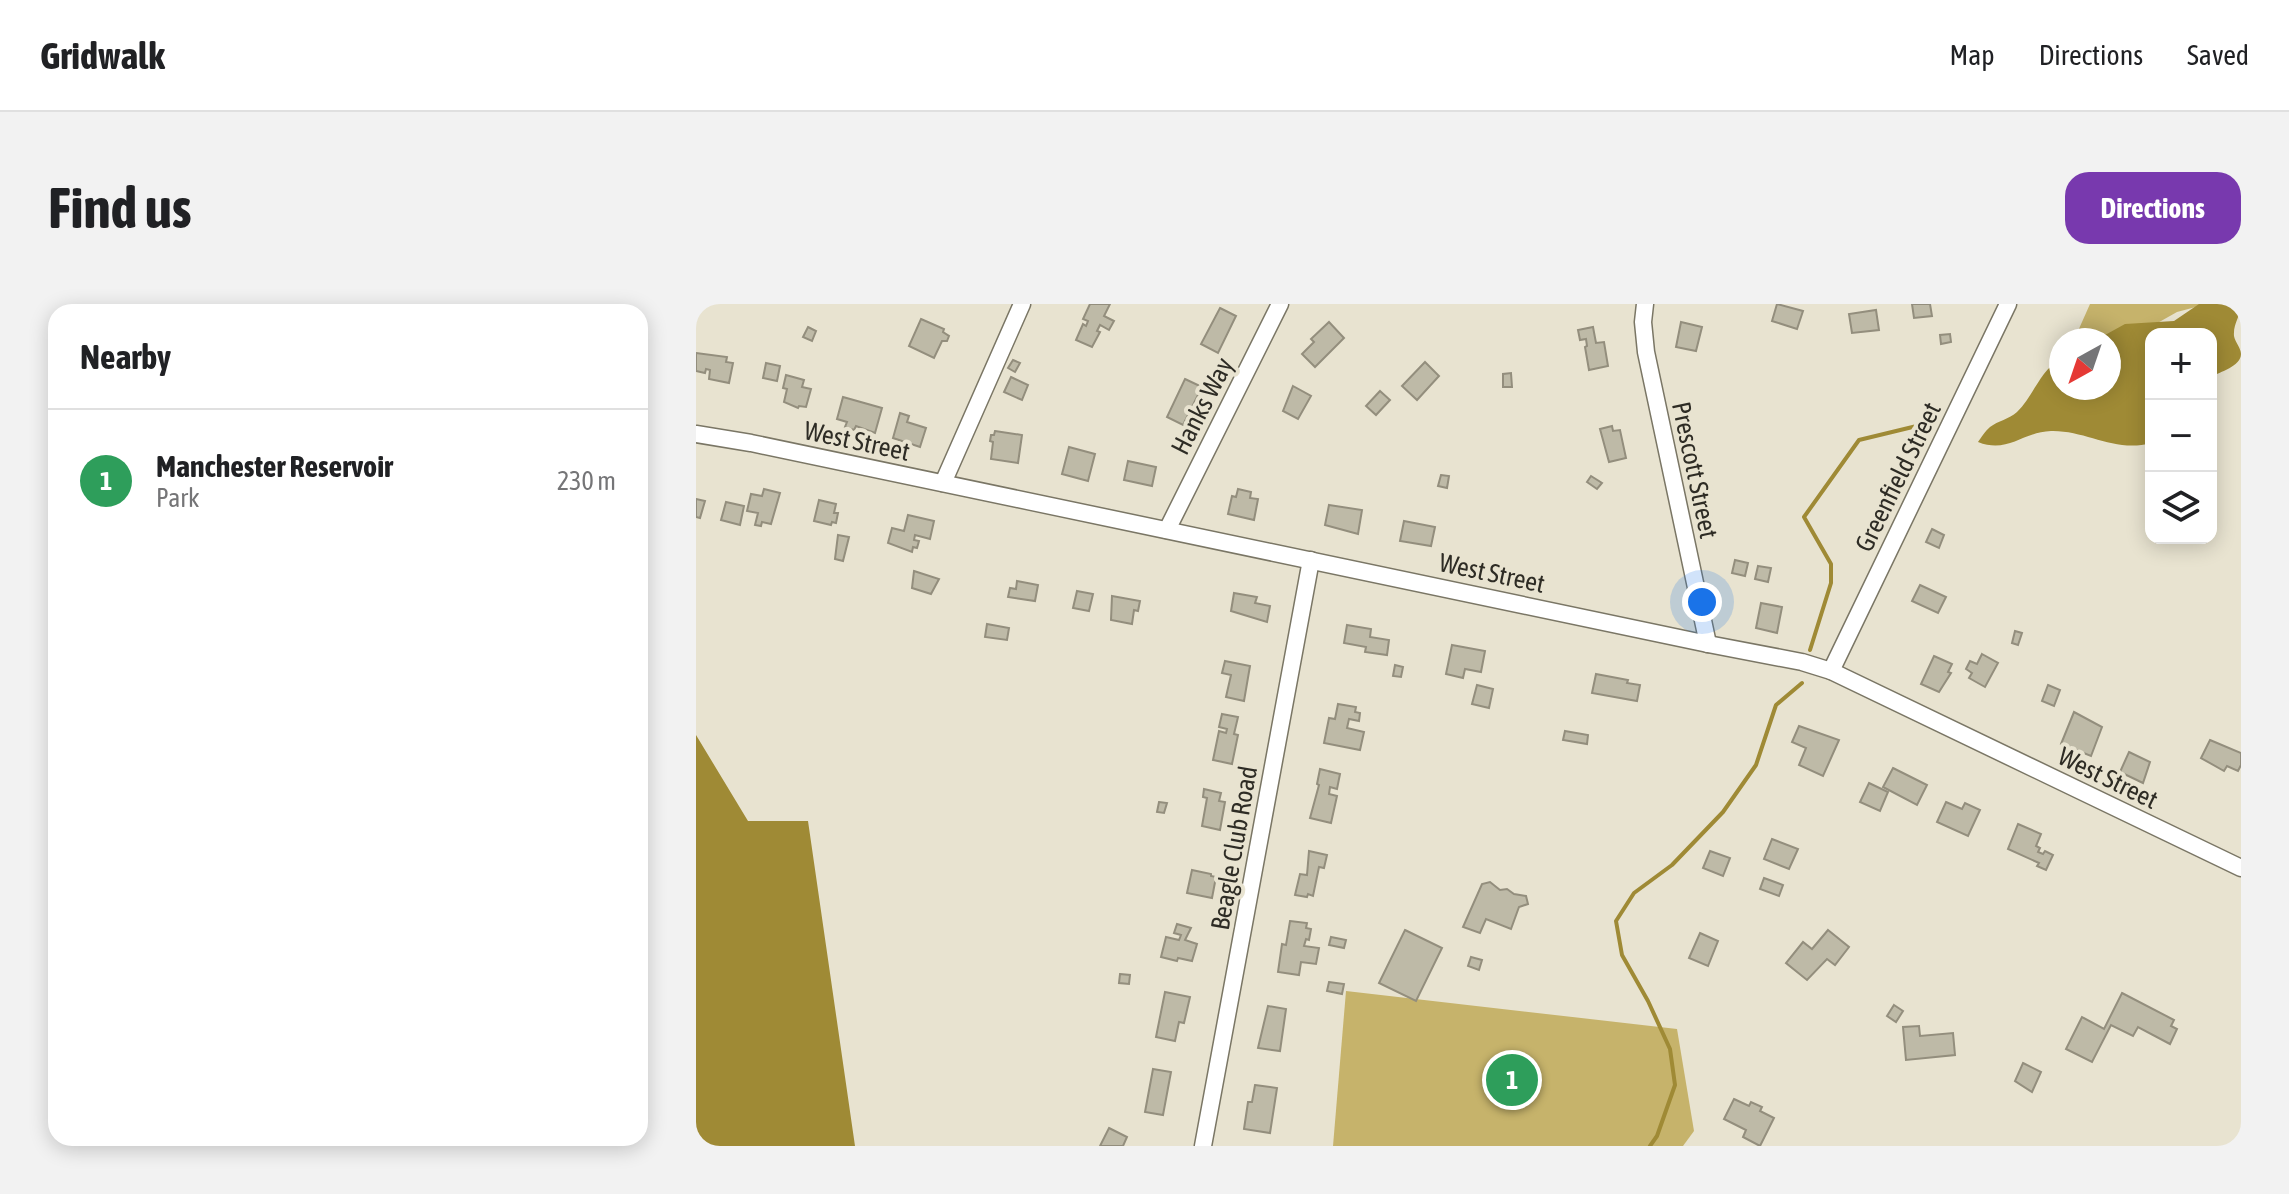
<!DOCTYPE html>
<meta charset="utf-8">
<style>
body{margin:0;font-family:"Asap Condensed",sans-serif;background:#f2f2f2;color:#202124}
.controls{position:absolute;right:24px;top:24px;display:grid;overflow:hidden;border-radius:16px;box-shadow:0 4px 20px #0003}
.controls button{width:72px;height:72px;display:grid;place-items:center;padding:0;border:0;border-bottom:2px solid #e0e0e0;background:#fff;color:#202124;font:40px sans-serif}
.compass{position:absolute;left:1353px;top:24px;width:72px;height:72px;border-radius:50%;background:#fff;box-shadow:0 4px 20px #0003;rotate:220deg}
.you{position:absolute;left:1006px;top:298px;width:28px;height:28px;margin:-20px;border:6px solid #fff;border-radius:50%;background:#1a73e8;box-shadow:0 0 0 12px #1a73e833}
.badge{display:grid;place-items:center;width:52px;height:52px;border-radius:50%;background:#7839ae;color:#fff;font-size:26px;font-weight:700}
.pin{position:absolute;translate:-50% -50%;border:4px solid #fff;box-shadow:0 2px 8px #0006}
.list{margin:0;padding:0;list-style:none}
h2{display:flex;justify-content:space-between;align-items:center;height:104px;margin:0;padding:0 32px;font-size:34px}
h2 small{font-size:26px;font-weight:400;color:#757577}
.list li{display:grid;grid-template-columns:52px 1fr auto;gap:24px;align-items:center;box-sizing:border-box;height:144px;padding:0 32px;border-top:2px solid #e0e0e0}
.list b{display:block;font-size:30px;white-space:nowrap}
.list p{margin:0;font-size:26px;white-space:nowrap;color:#757577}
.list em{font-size:26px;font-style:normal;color:#757577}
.icon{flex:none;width:44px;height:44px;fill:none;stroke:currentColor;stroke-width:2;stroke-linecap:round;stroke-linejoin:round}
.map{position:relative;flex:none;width:1545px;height:842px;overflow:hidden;border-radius:24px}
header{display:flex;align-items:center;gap:48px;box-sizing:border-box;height:112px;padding:0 40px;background:#fff;border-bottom:2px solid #e0e0e0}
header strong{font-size:38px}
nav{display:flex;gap:44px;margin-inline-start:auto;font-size:28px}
.intro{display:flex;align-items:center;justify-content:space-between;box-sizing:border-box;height:192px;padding:0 48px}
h1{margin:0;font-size:56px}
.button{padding:20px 36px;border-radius:24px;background:#7839ae;color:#fff;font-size:28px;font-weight:700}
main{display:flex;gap:48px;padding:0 48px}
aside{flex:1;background:#fff;border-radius:24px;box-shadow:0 4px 20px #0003}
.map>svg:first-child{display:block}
.green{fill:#c6b36b}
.water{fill:#9f8a35}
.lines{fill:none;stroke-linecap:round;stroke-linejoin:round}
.stream{stroke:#9f8a35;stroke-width:4}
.building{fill:#bebaa7;stroke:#938e7d;stroke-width:2}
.minor-casing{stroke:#7a7665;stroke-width:19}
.minor{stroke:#fff;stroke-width:16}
.labels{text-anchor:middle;stroke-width:8;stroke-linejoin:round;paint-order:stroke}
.street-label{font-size:26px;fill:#2e2c25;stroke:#e8e3d0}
</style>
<header>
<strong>Gridwalk</strong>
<nav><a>Map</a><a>Directions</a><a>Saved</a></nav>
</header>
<div class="intro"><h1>Find us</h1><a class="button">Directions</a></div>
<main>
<aside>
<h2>Nearby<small></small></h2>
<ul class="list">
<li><span class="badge" style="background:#2e9e5b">1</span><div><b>Manchester Reservoir</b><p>Park</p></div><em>230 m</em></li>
</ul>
</aside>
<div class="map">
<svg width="1545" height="842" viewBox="0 0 1545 842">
<rect width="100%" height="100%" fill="#e8e3d0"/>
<g class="green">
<path d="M1394 0H1511L1481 8 1442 30 1413 36H1378Z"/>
<path d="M650 687 981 725 998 827 987 842H637Z"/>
</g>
<g class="water">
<path d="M1503 0H1545C1545 12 1537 19 1538 32 1539 38 1545 44 1545 50 1545 62 1524 68 1515 73V30H1455V139C1419 149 1390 126 1355 127 1326 128 1312 150 1282 138 1285 134 1289 127 1294 123 1302 117 1313 115 1321 108 1338 92 1343 67 1365 55V84H1413V36H1400L1429 20 1478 17Z"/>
<path d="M0 431 52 517H112L159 842H0Z"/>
</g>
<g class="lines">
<g class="stream">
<path d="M1114 346 1135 279V260L1108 213 1163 136 1229 120"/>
<path d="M954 842 961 832 979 781 974 745 952 697 926 651 920 617 938 589 976 561 1027 508 1060 461 1080 401 1106 379"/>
</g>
</g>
<g class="building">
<path d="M394 0H414L408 12 418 17 413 26 404 21 401 27 404 28 396 43 380 36 387 20 390 22 392 17 387 15Z"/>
<path d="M1081 0 1107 7 1101 25 1076 17Z"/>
<path d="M1216 0H1234L1236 12 1218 14Z"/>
<path d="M524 4 540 12 522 49 505 40Z"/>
<path d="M1180 6 1183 26 1156 29 1153 10Z"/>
<path d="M225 15 248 25 247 28 253 32 251 37H246L238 54 213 42Z"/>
<path d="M633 18 648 34 619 63 606 50 618 38 615 35Z"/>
<path d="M985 18 1006 23 1000 47 980 43Z"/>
<path d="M112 23 120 27 116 37 107 33Z"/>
<path d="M897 23 900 39 908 38 912 62 893 66 889 43 891 42 890 35 884 36 882 26Z"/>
<path d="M1254 30 1255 38 1245 40 1244 31Z"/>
<path d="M0 49 31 53 30 58 37 59 33 79 13 75 14 66 10 65 9 69 0 67Z"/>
<path d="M317 56 324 59 319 68 312 64Z"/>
<path d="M729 58 743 72 721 96 706 82Z"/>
<path d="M70 59 84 62 81 77 67 74Z"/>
<path d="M815 69 816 83H807V70Z"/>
<path d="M90 71 108 76 106 83 115 85 110 103 103 102 102 104 88 98 91 85 87 84Z"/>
<path d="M315 73 332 81 326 96 308 88Z"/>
<path d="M489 75 506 83 487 121 471 113Z"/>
<path d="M597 82 615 92 602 115 587 107Z"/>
<path d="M684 87 694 96 680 111 670 102Z"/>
<path d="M147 93 186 104 179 129 160 122 158 126 149 123 151 118 141 115Z"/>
<path d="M204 109 213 112 211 118 230 124 224 143 197 134Z"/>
<path d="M916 122 917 127 924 126 930 154 913 158 904 125Z"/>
<path d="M299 127 326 131 322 159 295 155 297 138 294 137 295 131H298Z"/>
<path d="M373 143 399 150 392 177 366 170Z"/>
<path d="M432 157 460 163 456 182 428 176Z"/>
<path d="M745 171 753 172 751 184 742 182Z"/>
<path d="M895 172 906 179 901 185 891 178Z"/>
<path d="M68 185 84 189 75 220 66 218 65 222 59 221 62 209 51 207 55 190 66 192Z"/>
<path d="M542 185 555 188 554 194 562 195 558 216 532 210 536 192 540 193Z"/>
<path d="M0 195 9 197 4 214 0 213Z"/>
<path d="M123 196 140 200 138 209H142L140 219 136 218 135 221 118 217Z"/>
<path d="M30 198 48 202 44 221 25 216Z"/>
<path d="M633 201 666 206 662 230 629 221Z"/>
<path d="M212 211 238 217 234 235 219 231 218 236 223 237 221 244 217 243 216 248 192 239 196 224 208 227Z"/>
<path d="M708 217 739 223 735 242 704 237Z"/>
<path d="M1236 225 1248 231 1243 244 1230 238Z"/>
<path d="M142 231 153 233 147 257 139 255Z"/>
<path d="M1039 256 1052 259 1049 272 1036 269Z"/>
<path d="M1062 262 1075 264 1072 278 1059 275Z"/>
<path d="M218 267 243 275 235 290 216 284Z"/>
<path d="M321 277 342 281 339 297 312 293 314 284 320 285Z"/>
<path d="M1224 281 1250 293 1242 309 1216 297Z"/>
<path d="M381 287 397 290 393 307 377 304Z"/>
<path d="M538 289 561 293 559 299 574 302 571 318 535 307Z"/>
<path d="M416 292 444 297 442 307 438 306 436 320 415 316Z"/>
<path d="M1065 299 1086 303 1081 329 1060 324Z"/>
<path d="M291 320 313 324 311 336 289 333Z"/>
<path d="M651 321 675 325 674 333 693 336 691 351 669 348 670 343 648 339Z"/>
<path d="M1319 327 1326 329 1322 341 1316 339Z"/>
<path d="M756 341 789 347 785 368 769 365 767 374 750 370Z"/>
<path d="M1286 350 1302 359 1289 383 1273 374 1276 369 1270 365 1274 357 1281 360Z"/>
<path d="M1238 352 1256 360 1252 368 1255 369 1243 388 1225 380Z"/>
<path d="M529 357 554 362 548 397 530 393 535 371 526 369Z"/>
<path d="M699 361 707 363 705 373 697 372Z"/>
<path d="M900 370 932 376 931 379 944 381 941 397 896 389Z"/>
<path d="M781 381 797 385 793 404 776 400Z"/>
<path d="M1352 381 1364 386 1358 402 1346 397Z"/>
<path d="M642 400 660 403 659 408 664 409 663 417 653 415 651 424 668 428 664 446 628 439 633 414 639 415Z"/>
<path d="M1378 408 1406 423 1395 452 1365 440Z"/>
<path d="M526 410 542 413 538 430 542 431 536 460 517 456 523 427 530 429 531 425 523 423Z"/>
<path d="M1103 422 1143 436 1127 472 1103 461 1110 444 1096 438Z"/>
<path d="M869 427 892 431 891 440 867 436Z"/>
<path d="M1514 436 1545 449V461L1542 467 1531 462 1528 467 1505 454Z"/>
<path d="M1433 448 1454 458 1447 479 1424 468Z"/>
<path d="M1197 464 1231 481 1221 501 1187 483Z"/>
<path d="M624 465 644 470 641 485 634 483 633 490 641 492 635 519 614 514 623 481 621 480Z"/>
<path d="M1173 479 1192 488 1184 507 1164 498Z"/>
<path d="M508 485 525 489 523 497 529 498 524 526 506 522 511 494 507 493Z"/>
<path d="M463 498 471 499 468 509 461 508Z"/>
<path d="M1250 498 1266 505 1269 499 1284 506 1272 532 1241 518Z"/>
<path d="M1322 520 1345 530 1340 542 1344 544 1342 548 1347 550 1349 547 1357 551 1350 566 1341 562 1343 559 1312 545Z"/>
<path d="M1076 535 1102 545 1093 565 1068 555Z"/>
<path d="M613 547 631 551 628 564 623 563 617 592 612 590 611 593 599 591 604 570 611 571Z"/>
<path d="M1014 547 1034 554 1027 572 1007 564Z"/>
<path d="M496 566 515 570V572L520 573 516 594 491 589Z"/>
<path d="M1068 574 1087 581 1083 592 1064 585Z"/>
<path d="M794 578 804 586 811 585 818 590 830 592 832 600 823 603 815 625 790 615 784 629 767 623 786 580Z"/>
<path d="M594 617 611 619 610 624 615 625 613 636 610 635 608 642 623 644 620 660 605 658 603 671 582 668 586 640 590 641Z"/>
<path d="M481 620 495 624 489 636 501 640 496 657 482 654 481 657 465 653 470 633 483 636 485 631 478 629Z"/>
<path d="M709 626 746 644 720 697 683 679Z"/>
<path d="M1132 626 1153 643 1139 661 1131 655 1111 676 1090 659 1107 638 1116 645Z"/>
<path d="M1004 629 1022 637 1012 662 993 654Z"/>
<path d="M635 633 650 636 648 644 633 641Z"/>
<path d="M775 653 786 656 783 666 772 662Z"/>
<path d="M424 670 434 671 433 680 423 679Z"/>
<path d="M633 678 648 680 646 690 631 687Z"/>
<path d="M469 688 494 693 488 719 483 718 479 737 460 733Z"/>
<path d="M1426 689 1478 716 1475 722 1481 725 1474 740 1442 723 1437 732 1415 721 1396 758 1370 745 1386 713 1408 725Z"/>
<path d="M1198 701 1207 707 1200 718 1191 712Z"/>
<path d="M572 702 590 705 584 747 562 744Z"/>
<path d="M1223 722 1224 732 1257 729 1259 751 1210 756 1207 723Z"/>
<path d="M1327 759 1345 768 1336 788 1319 777Z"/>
<path d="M457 765 475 768 467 811 449 808Z"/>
<path d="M559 781 581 784 574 829 548 825 552 798H556Z"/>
<path d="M1038 795 1053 802 1055 798 1066 803 1064 807 1078 814 1064 842 1047 833 1050 826 1028 815Z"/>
<path d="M413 824 431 833 427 842H404Z"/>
</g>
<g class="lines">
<defs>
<g id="minor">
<path d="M949 0 947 18 950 48 1012 340"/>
<path d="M0 130 55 139 1012 340 1106 358 1135 367 1545 564"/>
<path d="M247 179 326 0"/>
<path d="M471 226 584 0"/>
<path d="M1135 367 1312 0"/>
<path d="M507 842 615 256"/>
</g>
</defs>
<use href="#minor" class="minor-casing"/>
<use href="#minor" class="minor"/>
</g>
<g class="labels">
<g class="street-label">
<text transform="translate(506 102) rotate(-63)" y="9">Hanks Way</text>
<text transform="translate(161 137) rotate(12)" y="9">West Street</text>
<text transform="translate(999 166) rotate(78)" y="9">Prescott Street</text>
<text transform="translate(1202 173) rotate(-64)" y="9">Greenfield Street</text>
<text transform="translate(796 269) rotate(12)" y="9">West Street</text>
<text transform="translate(1412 474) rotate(26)" y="9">West Street</text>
<text transform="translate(538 544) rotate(-80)" y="9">Beagle Club Road</text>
</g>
</g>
</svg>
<div class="controls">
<button>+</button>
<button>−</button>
<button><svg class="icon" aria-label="layers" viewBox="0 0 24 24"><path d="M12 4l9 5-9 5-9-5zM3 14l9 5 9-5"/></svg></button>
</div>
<svg class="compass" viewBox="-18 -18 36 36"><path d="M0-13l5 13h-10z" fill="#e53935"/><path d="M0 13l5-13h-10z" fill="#757577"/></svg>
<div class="you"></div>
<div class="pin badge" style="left:816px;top:776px;background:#2e9e5b">1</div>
</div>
</main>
